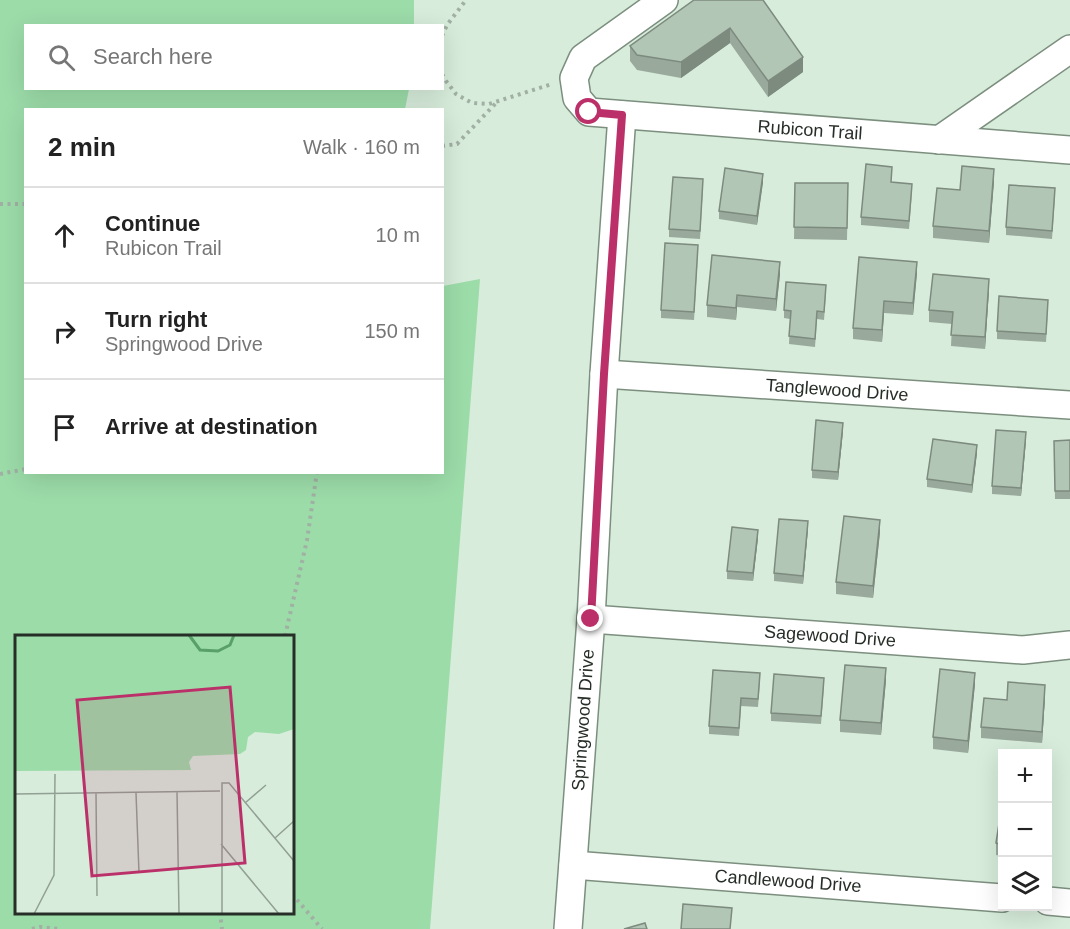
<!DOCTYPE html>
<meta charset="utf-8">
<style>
body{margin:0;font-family:Helvetica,sans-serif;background:#f6f6f6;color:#222}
.controls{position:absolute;right:18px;bottom:18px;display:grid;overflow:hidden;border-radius:0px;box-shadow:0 6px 24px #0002}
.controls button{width:54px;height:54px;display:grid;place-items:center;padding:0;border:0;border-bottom:2px solid #e0e0e0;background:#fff;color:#222;font:30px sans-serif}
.stop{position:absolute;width:18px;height:18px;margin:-14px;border:4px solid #bb3069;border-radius:50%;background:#fff}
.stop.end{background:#bb3069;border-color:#fff;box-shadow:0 2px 6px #0008}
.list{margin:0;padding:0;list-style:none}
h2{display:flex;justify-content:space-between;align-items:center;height:78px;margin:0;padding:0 24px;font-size:26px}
h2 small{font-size:20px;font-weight:400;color:#767676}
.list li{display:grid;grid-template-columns:39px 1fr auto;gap:18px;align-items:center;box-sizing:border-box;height:96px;padding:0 24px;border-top:2px solid #e0e0e0}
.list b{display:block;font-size:22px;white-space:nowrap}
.list p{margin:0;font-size:20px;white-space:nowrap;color:#767676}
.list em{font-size:20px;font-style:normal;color:#767676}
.icon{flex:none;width:33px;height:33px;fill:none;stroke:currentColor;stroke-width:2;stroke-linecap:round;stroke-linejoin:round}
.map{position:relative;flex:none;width:1070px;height:929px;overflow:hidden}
.search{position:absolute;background:#fff;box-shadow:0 6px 24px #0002;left:24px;top:24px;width:420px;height:66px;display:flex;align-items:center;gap:15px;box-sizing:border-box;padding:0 21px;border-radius:0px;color:#767676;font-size:22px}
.panel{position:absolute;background:#fff;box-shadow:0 6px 24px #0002;left:24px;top:108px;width:420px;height:366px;border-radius:0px}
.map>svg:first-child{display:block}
.green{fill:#9cdca9;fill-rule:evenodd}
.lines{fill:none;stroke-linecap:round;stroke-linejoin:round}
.minor-casing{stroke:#7c8f7f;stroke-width:30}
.path{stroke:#a0b0a3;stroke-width:4;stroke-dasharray:3 4.5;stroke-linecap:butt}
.minor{stroke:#fff;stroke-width:27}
.wall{fill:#99aa9c}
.shaded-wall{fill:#7d8b7f}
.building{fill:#b2c6b5;stroke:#7d8b7f;stroke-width:1.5}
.route{stroke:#bb3069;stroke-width:8}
.labels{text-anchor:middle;stroke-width:4.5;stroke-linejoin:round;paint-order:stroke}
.street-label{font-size:18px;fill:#272e28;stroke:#fff}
.inset-river{fill:none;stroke:#589f69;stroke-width:3}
.inset-road{fill:none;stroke:#91a093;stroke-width:1.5}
.view{fill:#bb3069;fill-opacity:0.15;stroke:#bb3069;stroke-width:3}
.inset-edge{fill:none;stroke:#272e28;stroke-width:3}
</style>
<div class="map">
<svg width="1070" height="929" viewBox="0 0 1070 929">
<rect width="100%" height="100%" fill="#d7ecdb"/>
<path class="green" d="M0 0H414V25L26 26V88L409 89 405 109 26 110V472H442L443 286 480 279 430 929H0ZM16 636H292V912H16Z"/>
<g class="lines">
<defs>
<g id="minor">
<path d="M664 0 583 58 574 78 577 98 589 112 1070 150"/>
<path d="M939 140 1070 49"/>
<path d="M604 374 1070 405"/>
<path d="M591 619 1023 650 1070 645"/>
<path d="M573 865 1002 898"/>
<path d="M1048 901 1070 903"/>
<path d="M568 929 591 619 604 374 622 115"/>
</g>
</defs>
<use href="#minor" class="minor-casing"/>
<g class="path">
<path d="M442 36 447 25 466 0"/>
<path d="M442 74 446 81 456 94 472 103 489 104 552 84"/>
<path d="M442 146 457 144 496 103"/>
<path d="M0 204H26"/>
<path d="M0 474 26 469"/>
<path d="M285 636 307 540 317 472"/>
<path d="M292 894 322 929"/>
<path d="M220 912 222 929"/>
<path d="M32 929 40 927 60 929"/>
</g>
<use href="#minor" class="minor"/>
</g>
<g class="wall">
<path d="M694 0 803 72 768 97 730 43 681 78 637 70 630 61V46Z"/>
<path d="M892 175 891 182 912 192 909 229 861 225V217Z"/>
<path d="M994 181 989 243 933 238V226L960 190Z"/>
<path d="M763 182 757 225 719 219V211Z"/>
<path d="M795 183H848L847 240 794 239Z"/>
<path d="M703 187 700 239 669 237V229Z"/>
<path d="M1055 196 1052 239 1006 235V227Z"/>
<path d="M698 253 694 320 661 318V310Z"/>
<path d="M917 273 913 315 884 313 882 342 853 339V328Z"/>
<path d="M780 274 776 311 737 307 736 320 707 317V305Z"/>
<path d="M989 290 985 349 951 346 952 324 929 322V310Z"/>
<path d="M826 293 824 320 817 319 815 347 789 344 790 319 784 318V310Z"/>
<path d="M1048 308 1046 342 997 339V331Z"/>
<path d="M843 431 838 480 812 478V470Z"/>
<path d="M1026 440 1021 496 992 494V486Z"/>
<path d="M1070 440V499H1055L1054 441Z"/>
<path d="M977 453 972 493 927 487V479Z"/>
<path d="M808 529 803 584 774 581V573Z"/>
<path d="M880 532 873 598 836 594V582Z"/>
<path d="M758 538 753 581 727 579V571Z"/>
<path d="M886 680 881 735 840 732V720Z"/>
<path d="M760 681 758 707 741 706 739 736 709 734V726Z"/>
<path d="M975 684 968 753 933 749V737Z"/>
<path d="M824 686 821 724 771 721V713Z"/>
<path d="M1045 697 1042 743 981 738V727L1007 700Z"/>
<path d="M1002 804V856L996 855V843Z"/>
</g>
<g class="shaded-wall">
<path d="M730 28V43L681 78V62Z"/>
<path d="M803 57V72L768 97V81Z"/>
<path d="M994 169V181L989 243V231Z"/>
<path d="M763 174V182L757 225V216Z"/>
<path d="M780 262V274L776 311V299Z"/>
<path d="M917 262V273L913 315V303Z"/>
<path d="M989 279V290L985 349V337Z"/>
<path d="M737 295V307L736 320V308Z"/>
<path d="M884 301V313L882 342V330Z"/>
<path d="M843 423V431L838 480V472Z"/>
<path d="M1026 432V440L1021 496V488Z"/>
<path d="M977 445V453L972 493V485Z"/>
<path d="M880 520V532L873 598V586Z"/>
<path d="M808 521V529L803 584V576Z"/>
<path d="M758 530V538L753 581V573Z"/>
<path d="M886 668V680L881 735V723Z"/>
<path d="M975 673V684L968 753V741Z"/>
<path d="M1045 685V697L1042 743V732Z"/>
</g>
<g class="building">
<path d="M694 0H763L803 57 768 81 730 28 681 62 637 55 630 46Z"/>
<path d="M866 164 892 167 891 182 912 184 909 221 861 217Z"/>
<path d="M962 166 994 169 989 231 933 226 937 188 960 190Z"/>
<path d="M725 168 763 174 757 216 719 211Z"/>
<path d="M673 177 703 179 700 231 669 229Z"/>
<path d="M795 183H848L847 228 794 227Z"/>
<path d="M1009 185 1055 188 1052 231 1006 227Z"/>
<path d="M665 243 698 245 694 312 661 310Z"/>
<path d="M712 255 780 262 776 299 737 295 736 308 707 305Z"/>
<path d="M859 257 917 262 913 303 884 301 882 330 853 328Z"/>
<path d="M933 274 989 279 985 337 951 335 953 312 929 310Z"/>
<path d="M786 282 826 285 824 312 817 311 815 339 789 336 791 311 784 310Z"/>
<path d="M999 296 1048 300 1046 334 997 331Z"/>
<path d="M816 420 843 423 838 472 812 470Z"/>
<path d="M996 430 1026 432 1021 488 992 486Z"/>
<path d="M933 439 977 445 972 485 927 479Z"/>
<path d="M1070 440V491H1055L1054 441Z"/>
<path d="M844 516 880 520 873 586 836 582Z"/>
<path d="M779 519 808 521 803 576 774 573Z"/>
<path d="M732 527 758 530 753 573 727 571Z"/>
<path d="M845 665 886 668 881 723 840 720Z"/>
<path d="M940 669 975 673 968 741 933 737Z"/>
<path d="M713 670 760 673 758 699 741 698 739 728 709 726Z"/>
<path d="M774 674 824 678 821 716 771 713Z"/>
<path d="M1008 682 1045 685 1042 732 981 727 984 698 1007 700Z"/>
<path d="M1002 804V845L996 843Z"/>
<path d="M683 904 732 908 730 929H681Z"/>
<path d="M645 923 647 929H624Z"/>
</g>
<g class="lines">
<path class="route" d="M589 112 622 115 604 374 591 619"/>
</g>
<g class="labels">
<g class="street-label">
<text transform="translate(810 130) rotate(4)" y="6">Rubicon Trail</text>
<text transform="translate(837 390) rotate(4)" y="6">Tanglewood Drive</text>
<text transform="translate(830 636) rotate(4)" y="6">Sagewood Drive</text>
<text transform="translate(583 720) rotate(-86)" y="6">Springwood Drive</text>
<text transform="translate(788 881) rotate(4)" y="6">Candlewood Drive</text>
</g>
</g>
<g transform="translate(15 635)">
<rect width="279" height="279" fill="#d7ecdb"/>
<path d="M0 0H279V94L264 99 240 97 233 102 231 115 225 119 178 121 174 127 176 135 0 136Z" fill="#9cdca9"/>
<path class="inset-river" d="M174 0 185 15 203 16 215 10 219 0"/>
<path class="inset-road" d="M162 156 164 279M81 158 82 261M121 158 124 238M0 159 205 156M230 168 251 150M260 203 279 186M206 209 264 279M19 279 39 240 40 139M207 279V148H214L279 226"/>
<path class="view" d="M215 52 230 228 77 241 62 65Z"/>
<rect width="279" height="279" class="inset-edge"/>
</g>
</svg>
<div class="controls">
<button>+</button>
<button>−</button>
<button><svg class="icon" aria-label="layers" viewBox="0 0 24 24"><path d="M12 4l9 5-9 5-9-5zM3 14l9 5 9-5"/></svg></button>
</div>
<div class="stop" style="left:589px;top:112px"></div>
<div class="stop end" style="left:591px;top:619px"></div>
<div class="search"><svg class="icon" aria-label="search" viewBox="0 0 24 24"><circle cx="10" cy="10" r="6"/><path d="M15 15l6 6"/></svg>Search here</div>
<section class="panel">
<h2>2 min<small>Walk · 160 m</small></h2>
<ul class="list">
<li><svg class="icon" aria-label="ahead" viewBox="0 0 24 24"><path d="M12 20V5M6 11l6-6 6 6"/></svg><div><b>Continue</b><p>Rubicon Trail</p></div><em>10 m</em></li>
<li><svg class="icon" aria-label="right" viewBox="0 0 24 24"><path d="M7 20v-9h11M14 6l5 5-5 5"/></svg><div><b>Turn right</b><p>Springwood Drive</p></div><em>150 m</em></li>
<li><svg class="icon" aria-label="arrive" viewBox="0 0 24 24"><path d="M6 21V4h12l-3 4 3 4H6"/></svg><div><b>Arrive at destination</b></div></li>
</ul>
</section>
</div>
